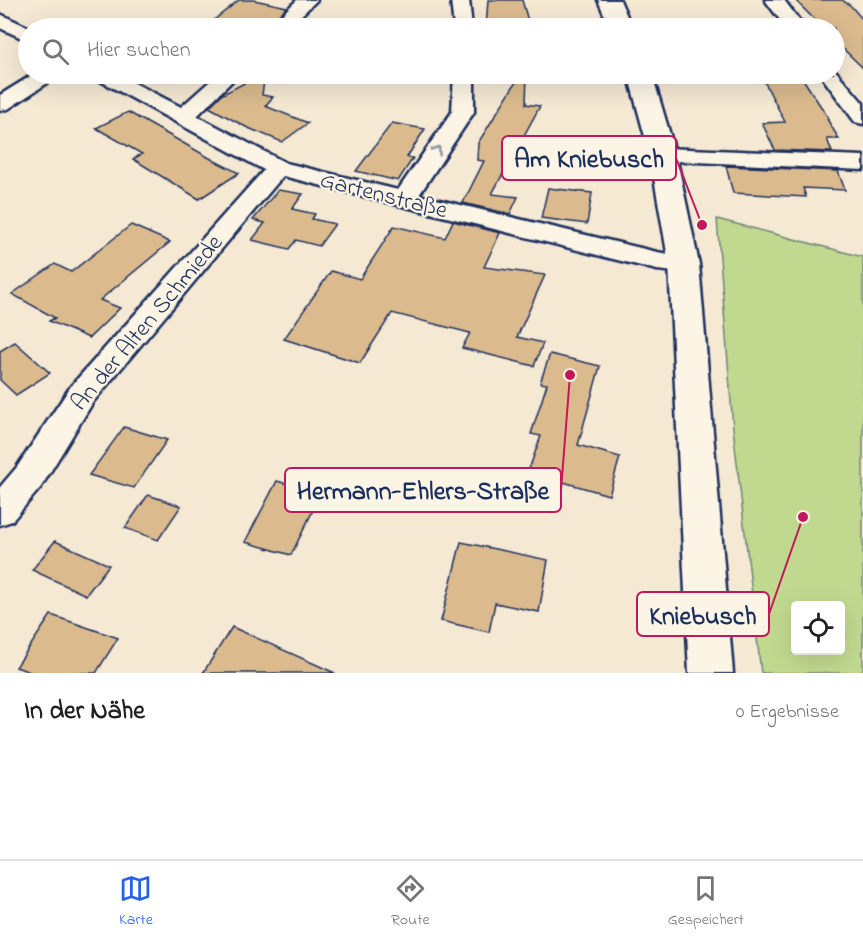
<!DOCTYPE html>
<html lang="de">
<meta charset="utf-8">
<style>
body{margin:0;font-family:"Indie Flower",sans-serif;background:#f2f2f2;color:#202124}
.controls{position:absolute;right:18px;bottom:18px;display:grid;overflow:hidden;border-radius:6px;box-shadow:0 6px 24px #0002}
.controls button{width:54px;height:54px;display:grid;place-items:center;padding:0;border:0;border-bottom:2px solid #e0e0e0;background:#fff;color:#202124;font:30px sans-serif}
.list{margin:0;padding:0;list-style:none}
h2{display:flex;justify-content:space-between;align-items:center;height:78px;margin:0;padding:0 24px;font-size:26px}
h2 small{font-size:20px;font-weight:400;color:#757577}
.icon{flex:none;width:33px;height:33px;fill:none;stroke:currentColor;stroke-width:2;stroke-linecap:round;stroke-linejoin:round}
.map{position:relative;flex:none;width:863px;height:673px;overflow:hidden}
.search{position:absolute;background:#fff;box-shadow:0 6px 24px #0002;left:18px;right:18px;top:18px;height:66px;display:flex;align-items:center;gap:15px;box-sizing:border-box;padding:0 21px;border-radius:33px;color:#757577;font-size:22px}
.sheet{height:186px;background:#fff}
nav{display:flex;justify-content:space-around;align-items:center;box-sizing:border-box;height:84px;border-top:2px solid #e0e0e0;background:#fff;font-size:16px;color:#757577}
nav a{display:grid;justify-items:center;gap:3px}
nav .on{color:#2563eb}
.map>svg:first-child{display:block}
.green{fill:#c1d98f;stroke:#6e8476;stroke-width:1.5;fill-rule:evenodd}
.building{fill:#dbbb8e;stroke:#1b2f5e;stroke-width:1.5}
.lines{fill:none;stroke-linecap:round;stroke-linejoin:round}
.minor-casing{stroke:#1b2f5e;stroke-width:5}
.tertiary-casing{stroke:#1b2f5e;stroke-width:5}
.minor{fill:#fcf5e5;fill-rule:evenodd}
.tertiary{fill:#fcf5e5;fill-rule:evenodd}
.oneway{stroke:#8c92a2}
.labels{text-anchor:middle;stroke-width:4.5;stroke-linejoin:round;paint-order:stroke}
.street-label{font-size:24px;fill:#1b2f5e;stroke:#fcf5e5}
.leader{fill:none;stroke:#c2185b;stroke-width:2}
.callout-dot{fill:#c2185b;stroke:#fcf5e5;stroke-width:2}
.callout{fill:#fcf5e5;stroke:#c2185b;stroke-width:2}
.callout-label{font-size:26px;text-anchor:middle;font-weight:bold;fill:#1b2f5e}
</style>
<div class="map">
<svg width="863" height="673" viewBox="0 0 863 673">
<rect width="100%" height="100%" fill="#f5e9d4"/>
<filter id="ink" filterUnits="userSpaceOnUse"><feTurbulence type="fractalNoise" baseFrequency=".0167" numOctaves="2"/><feDisplacementMap in="SourceGraphic" scale="12" xChannelSelector="R" yChannelSelector="G"/><feConvolveMatrix kernelMatrix="1 2 1 2 8 2 1 2 1" color-interpolation-filters="sRGB"/></filter>
<g filter="url(#ink)">
<path class="green" d="M717 219 863 257V673H761L733 428ZM796 606H840V650H796Z"/>
<g class="building">
<path d="M239 0H254L287 7 266 28H204Z"/>
<path d="M488 0H522L530 28H486Z"/>
<path d="M795 0H842L851 6 863 20V68L834 40V28H823Z"/>
<path d="M262 74H265L262 95 273 97 265 106 308 123 282 142 246 127 209 107 221 95Z"/>
<path d="M521 74H527L526 104 540 106 492 194 518 197 510 214 463 203 484 161 477 160 478 143Z"/>
<path d="M763 79H803L829 119H827L839 139H827L832 152 775 150 762 123 785 122Z"/>
<path d="M128 112 215 161 239 173 199 199 133 159 142 154 96 128Z"/>
<path d="M392 123 425 129 407 157 413 158 398 181 356 171Z"/>
<path d="M726 166 838 171 845 190 803 188 806 197 733 193Z"/>
<path d="M548 188 592 193 587 224 541 218Z"/>
<path d="M278 190 303 194 292 209 315 214 312 219 335 224 319 246 296 240 289 249 252 240 265 223 253 220Z"/>
<path d="M453 221 500 233 484 267 545 275 517 337 543 343 534 366 462 348 470 333 392 313 360 363 284 339 331 271 360 279 394 226 445 238Z"/>
<path d="M131 225 170 242 100 300 120 308 89 338 49 321 55 318 12 294 55 264 71 272Z"/>
<path d="M15 342 50 373 16 395 0 380V351Z"/>
<path d="M550 354 600 366 578 445 620 457 609 495 528 472 541 436 531 434 547 384 540 383Z"/>
<path d="M124 427 167 440 134 488 89 475Z"/>
<path d="M277 481 321 494 291 555 245 542Z"/>
<path d="M148 495 181 506 158 540 125 528Z"/>
<path d="M55 541 109 565 86 595 32 570Z"/>
<path d="M461 542 548 560 539 612 495 603 489 632 441 621Z"/>
<path d="M51 615 118 638 96 673H33L16 667Z"/>
<path d="M232 627 335 673H203Z"/>
</g>
<g class="lines">
<defs>
<g id="minor">
<path d="M297 0H317L288 28H268Z"/>
<path d="M451 0H469L472 28H454Z"/>
<path d="M765 0H784L805 28H786Z"/>
<path d="M0 14 30 28H28V41L0 28Z"/>
<path d="M834 69 863 103V124L855 122 820 74H834Z"/>
<path d="M34 74H58L55 78 8 109 0 110V95Z"/>
<path d="M92 74H117L181 107 218 74H239L197 116 286 163 398 190 452 112 454 74H474V112L419 195 657 252 693 258 697 264 693 270 684 273 657 270 283 176 93 402 41 487 12 521 0 525V487L17 467 71 386 264 170 95 78Z"/>
<path d="M663 148 863 156V170L655 160 652 155 655 150Z"/>
</g>
<g id="tertiary">
<path d="M598 0H620L632 28H610Z"/>
<path d="M628 74H652L676 155 699 264 733 673H689L669 264 650 155Z"/>
</g>
</defs>
<use href="#minor" class="minor-casing"/>
<use href="#tertiary" class="tertiary-casing"/>
<use href="#minor" class="minor"/>
<use href="#tertiary" class="tertiary"/>
</g>
<defs><path id="oneway-chevron" d="M-2-3.5L2.5 0L-2 3.5" fill="none" stroke-width="1.6" stroke-linecap="round" stroke-linejoin="round" transform="scale(1.5)"/></defs>
<use class="oneway" href="#oneway-chevron" transform="translate(437 150) rotate(-56)"/>
</g>
<g class="labels">
<g class="street-label">
<text transform="translate(384 194) rotate(14)" y="8">Gartenstraße</text>
<text transform="translate(146 322) rotate(-50)" y="8">An der Alten Schmiede</text>
</g>
</g>
<path class="leader" d="M702 225L676 158M570 375L561 490M803 517L769 614"/>
<g class="callout-dot">
<circle cx="702" cy="225" r="6"/>
<circle cx="570" cy="375" r="6"/>
<circle cx="803" cy="517" r="6"/>
</g>
<g class="callout">
<rect x="502" y="136" width="174" height="44" rx="6"/>
<rect x="285" y="468" width="276" height="44" rx="6"/>
<rect x="637" y="592" width="132" height="44" rx="6"/>
</g>
<g class="callout-label">
<text x="589" y="167">Am Kniebusch</text>
<text x="423" y="499">Hermann-Ehlers-Straße</text>
<text x="703" y="624">Kniebusch</text>
</g>
</svg>
<div class="controls">
<button><svg class="icon" aria-label="locate" viewBox="0 0 24 24"><circle cx="12" cy="12" r="6"/><path d="M12 2v4M12 18v4M2 12h4M18 12h4"/></svg></button>
</div>
<div class="search"><svg class="icon" aria-label="search" viewBox="0 0 24 24"><circle cx="10" cy="10" r="6"/><path d="M15 15l6 6"/></svg>Hier suchen</div>
</div>
<section class="sheet">
<h2>In der Nähe<small>0 Ergebnisse</small></h2>
<ul class="list">
</ul>
</section>
<nav>
<a class="on"><svg class="icon" aria-label="map" viewBox="0 0 24 24"><path d="M3 6l6-2 6 2 6-2v14l-6 2-6-2-6 2zM9 4v14M15 6v14"/></svg>Karte</a>
<a><svg class="icon" aria-label="directions" viewBox="0 0 24 24"><path d="M12 3l9 9-9 9-9-9zM9 14v-3h6M13 9l2 2-2 2"/></svg>Route</a>
<a><svg class="icon" aria-label="saved" viewBox="0 0 24 24"><path d="M7 4h10v16l-5-4-5 4z"/></svg>Gespeichert</a>
</nav>
